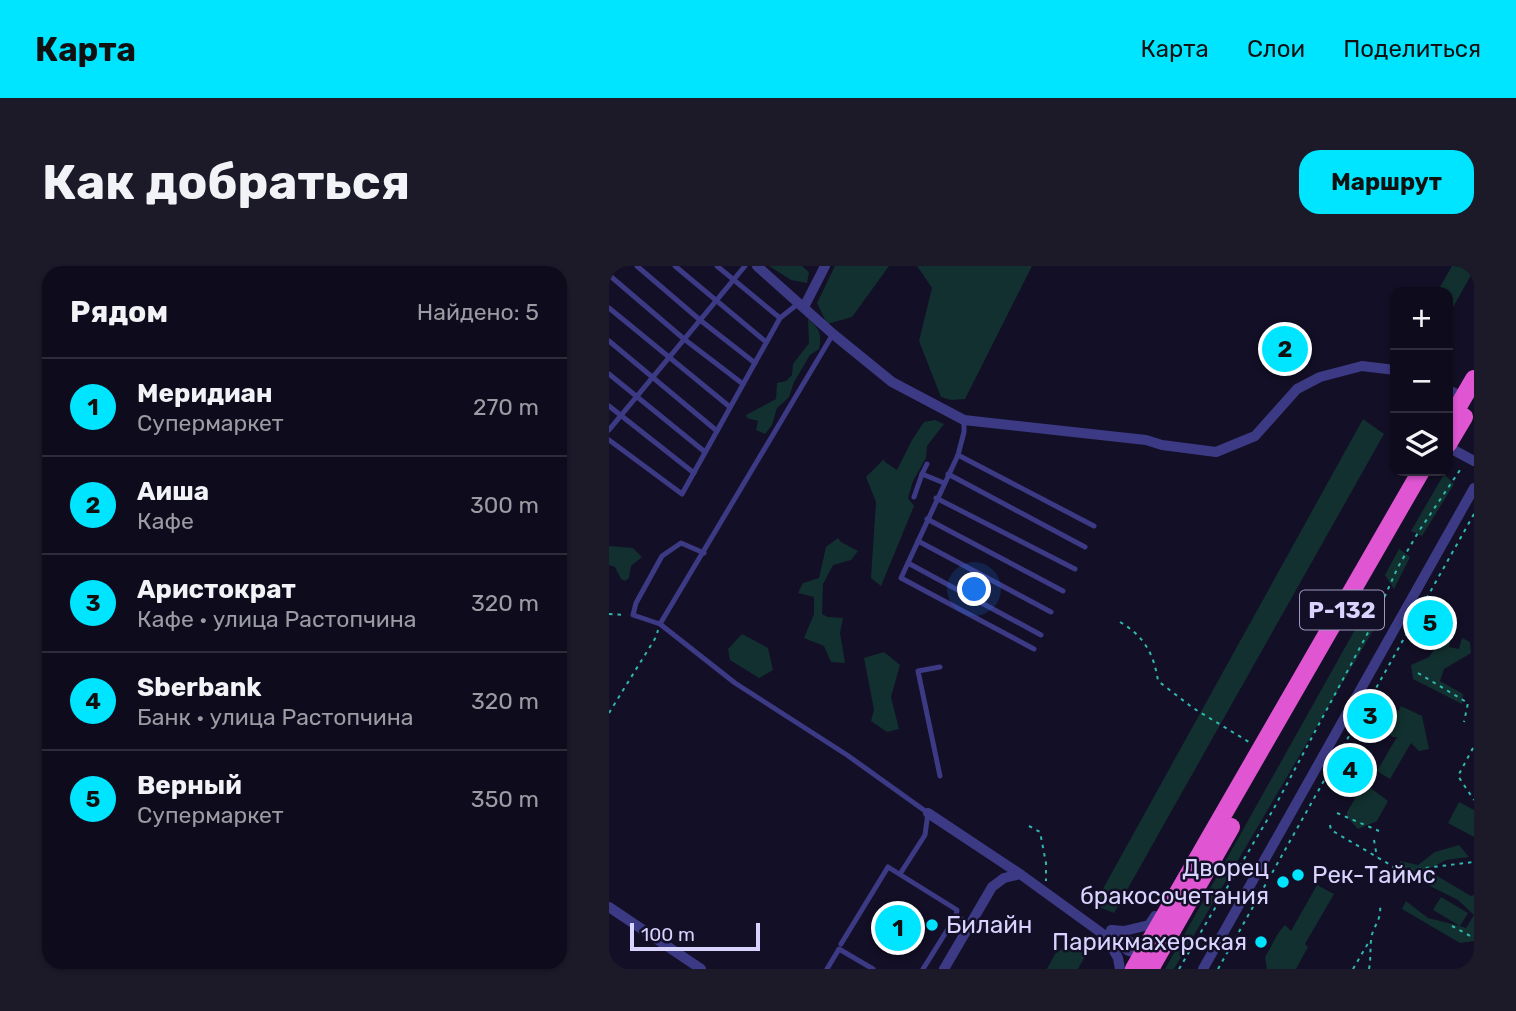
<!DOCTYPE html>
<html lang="ru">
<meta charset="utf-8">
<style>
body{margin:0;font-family:Rubik,sans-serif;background:#1c1929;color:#f1f3f6}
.controls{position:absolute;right:21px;top:21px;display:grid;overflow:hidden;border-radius:14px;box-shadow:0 2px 5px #0004}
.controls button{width:63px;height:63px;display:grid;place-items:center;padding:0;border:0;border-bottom:2px solid #2e2b3b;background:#0e0b1c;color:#f1f3f6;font:35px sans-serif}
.scale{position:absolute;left:21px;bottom:18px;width:130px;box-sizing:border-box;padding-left:7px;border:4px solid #d9d4ff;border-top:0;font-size:19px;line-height:24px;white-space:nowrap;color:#d9d4ff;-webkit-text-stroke:5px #130f26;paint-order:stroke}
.you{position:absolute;left:366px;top:324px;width:24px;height:24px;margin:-18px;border:5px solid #fff;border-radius:50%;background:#1a73e8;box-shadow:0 0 0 10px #1a73e833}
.badge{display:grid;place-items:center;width:46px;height:46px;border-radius:50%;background:#00e5ff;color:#111;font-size:23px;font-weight:700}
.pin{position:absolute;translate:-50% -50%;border:4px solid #fff;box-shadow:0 2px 7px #0006}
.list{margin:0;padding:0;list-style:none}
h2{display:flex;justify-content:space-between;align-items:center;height:91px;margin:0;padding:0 28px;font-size:30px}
h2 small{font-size:23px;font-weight:400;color:#9b9ba3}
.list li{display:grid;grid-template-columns:46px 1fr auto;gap:21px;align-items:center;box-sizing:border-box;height:98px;padding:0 28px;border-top:2px solid #2e2b3b}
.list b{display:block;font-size:26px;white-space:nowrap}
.list p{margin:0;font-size:23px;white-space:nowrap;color:#9b9ba3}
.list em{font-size:23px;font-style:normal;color:#9b9ba3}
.icon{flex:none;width:38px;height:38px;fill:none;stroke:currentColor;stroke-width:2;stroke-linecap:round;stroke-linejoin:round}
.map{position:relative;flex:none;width:865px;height:703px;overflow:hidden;border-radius:21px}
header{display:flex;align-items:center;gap:42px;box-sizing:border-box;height:98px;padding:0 35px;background:#00e5ff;color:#111}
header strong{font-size:33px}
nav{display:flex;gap:38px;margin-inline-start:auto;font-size:24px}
.intro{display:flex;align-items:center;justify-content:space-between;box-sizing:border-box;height:168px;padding:0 42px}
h1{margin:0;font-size:49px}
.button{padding:18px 32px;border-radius:21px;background:#00e5ff;color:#111;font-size:24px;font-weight:700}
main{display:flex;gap:42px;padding:0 42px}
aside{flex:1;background:#0e0b1c;border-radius:21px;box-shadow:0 2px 5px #0004}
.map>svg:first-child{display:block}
.green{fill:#12302f}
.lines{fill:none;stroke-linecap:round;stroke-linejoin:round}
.path{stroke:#2fb8b0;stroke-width:2;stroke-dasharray:3.5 5;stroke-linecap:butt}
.service{stroke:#3d3a85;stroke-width:5}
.minor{stroke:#3d3a85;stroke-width:10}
.trunk{stroke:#e055d1;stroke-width:18}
.poi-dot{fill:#00e5ff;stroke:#130f26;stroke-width:2.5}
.labels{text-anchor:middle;stroke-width:5;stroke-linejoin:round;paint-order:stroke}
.shield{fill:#130f26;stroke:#9e99be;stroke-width:2}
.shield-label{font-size:23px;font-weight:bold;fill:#d9d4ff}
.poi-label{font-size:24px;fill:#d9d4ff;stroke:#130f26;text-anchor:end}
</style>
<header>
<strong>Карта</strong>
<nav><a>Карта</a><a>Слои</a><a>Поделиться</a></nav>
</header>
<div class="intro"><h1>Как добраться</h1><a class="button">Маршрут</a></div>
<main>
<aside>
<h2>Рядом<small>Найдено: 5</small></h2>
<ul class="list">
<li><span class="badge">1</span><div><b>Меридиан</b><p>Супермаркет</p></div><em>270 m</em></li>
<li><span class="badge">2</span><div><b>Аиша</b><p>Кафе</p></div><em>300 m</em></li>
<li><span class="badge">3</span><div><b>Аристократ</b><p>Кафе · улица Растопчина</p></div><em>320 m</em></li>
<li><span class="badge">4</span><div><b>Sberbank</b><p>Банк · улица Растопчина</p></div><em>320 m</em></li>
<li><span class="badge">5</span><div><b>Верный</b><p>Супермаркет</p></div><em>350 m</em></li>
</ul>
</aside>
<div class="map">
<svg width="865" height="703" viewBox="0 0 865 703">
<rect width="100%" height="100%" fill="#130f26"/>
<g class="green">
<path d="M160 0H193L200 6 198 17 182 14Z"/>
<path d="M226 0H280L243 51 218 58 208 37Z"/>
<path d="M308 0H423L356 133 342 134 332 131 310 75 323 22Z"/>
<path d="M843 0H865V4L839 50V26H828Z"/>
<path d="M199 53C211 63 213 68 210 83L201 89 185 116 180 131 168 142 163 159 156 168 147 164 149 155 138 152 137 149 167 133 168 117 177 115 183 109 184 98 200 77Z"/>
<path d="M754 153 775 168 505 647 485 639Z"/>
<path d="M326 154 335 158 318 180 317 192 304 215 299 232 305 240 272 320 262 312 267 236 257 211 275 193 276 196 288 204 303 174 315 156Z"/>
<path d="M835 208 845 218 813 270 802 265Z"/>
<path d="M229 272 232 276 249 285 242 294 224 299 214 318 213 348 219 351 234 352 231 367 236 397 222 396 215 380 195 372 205 348V331L189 327 194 317 210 312 217 281Z"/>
<path d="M0 280 24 282 33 291 22 300 20 312 16 315 12 313 6 301 0 299Z"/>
<path d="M790 283 801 291 785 323 776 309Z"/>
<path d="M762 335 775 346 565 703H556Z"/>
<path d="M133 368 159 382 164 404 150 412 121 394 119 383Z"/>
<path d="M835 369H842L840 381 850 383 853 372 861 376 862 387 835 403 831 415 854 428 853 438 804 413 802 399 820 391Z"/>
<path d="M275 386 291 399 282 431 290 463 278 466 262 455 265 444 255 392Z"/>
<path d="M792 440 813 450 820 483 810 485 802 477 781 513 768 505 788 471H784L778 466Z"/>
<path d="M759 520 779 535 768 555 749 563 738 551V546L753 521Z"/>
<path d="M850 536 865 544V571L839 557Z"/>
<path d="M850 579 860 591 837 594 818 604 862 630 865 629V675L851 677 793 643 797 635 819 652 851 660 824 644 832 631 859 647 851 660 857 662 865 649 849 634 789 604 791 595 809 599 826 586Z"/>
<path d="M708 619 725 628 696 678 699 681 687 703H658L656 691C663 680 667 668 676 659L682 665Z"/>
<path d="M469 671 481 681 469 703H438L446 688Z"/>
</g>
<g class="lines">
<g class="path">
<path d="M0 348 16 349"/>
<path d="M511 356C535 370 545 388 549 415L584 442 640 476"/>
<path d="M809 407 859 437 855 456"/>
<path d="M0 447 47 371 49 364"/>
<path d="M864 482 849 510 865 534"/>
<path d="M728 547 770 565"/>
<path d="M721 559 722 564 785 601 773 621"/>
<path d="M420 560 431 566 437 597V615"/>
<path d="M765 574 768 591"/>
<path d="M783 606 865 596"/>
<path d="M843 660 865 672"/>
<path d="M570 703 664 544 762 361 789 301 810 265 853 201"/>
<path d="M609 703 865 248"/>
<path d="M744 703 761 674"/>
<path d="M760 703C762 693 761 685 762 675 763 659 773 657 771 637"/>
</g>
<g class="service">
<path d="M28 0 91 54 146 97"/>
<path d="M66 0 157 76"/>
<path d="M108 0 171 52"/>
<path d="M0 9 75 73 134 118"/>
<path d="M0 42 121 141"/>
<path d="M0 75 108 165"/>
<path d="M0 108 96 186"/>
<path d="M0 140 85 207"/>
<path d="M355 154V166L349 189 292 312 425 383"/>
<path d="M0 164 136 0"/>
<path d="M0 174 73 228 171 52 190 37"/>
<path d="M349 189 485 260"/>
<path d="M313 208 318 198"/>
<path d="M339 208 476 281"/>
<path d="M305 231 313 208 335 217"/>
<path d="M327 232 466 303"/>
<path d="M318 253 454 325"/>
<path d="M309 275 442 346"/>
<path d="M95 287 72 277 53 290 27 337 24 349 51 358 126 417 238 489 319 547 316 569 291 608"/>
<path d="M299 297 432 369"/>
<path d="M51 358 224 68"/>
<path d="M331 401 309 405 331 510"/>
<path d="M232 678 279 601 348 644 347 650"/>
<path d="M218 703 230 683 264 703"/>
<path d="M314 703 347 650 361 658"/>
</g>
<g class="minor">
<path d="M148 0 224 68 283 116 355 154 537 174 553 179 607 186 646 170 688 123 711 111 753 100 786 104"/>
<path d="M195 41 216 0"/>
<path d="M839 124 855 131"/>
<path d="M839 181 865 195"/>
<path d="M319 547 411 608 498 671 520 685 536 688"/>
<path d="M0 641 92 703"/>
<path d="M502 664 515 665 540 659 546 650"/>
<path d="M503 664 524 678 534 689"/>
<path d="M499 674 509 692 511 703"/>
<path d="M335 703 383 621 395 612 411 608"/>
<path d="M594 703 865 222"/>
</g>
<g class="trunk">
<path d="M839 158 865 113"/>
<path d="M839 178 855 151"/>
<path d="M525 703 812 205"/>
<path d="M541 703 622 561"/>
</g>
</g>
<g class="poi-dot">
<circle cx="689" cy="609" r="7"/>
<circle cx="674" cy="616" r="7"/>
<circle cx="323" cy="659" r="7"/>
<circle cx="652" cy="676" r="7"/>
</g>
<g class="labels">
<rect class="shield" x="691" y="324.5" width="84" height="39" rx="5"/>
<g class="shield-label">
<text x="733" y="352">Р-132</text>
</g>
<g class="poi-label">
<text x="660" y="610">Дворец<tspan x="660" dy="28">бракосочетания</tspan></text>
<text x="703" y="617" text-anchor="start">Рек-Таймс</text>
<text x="337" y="667" text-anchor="start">Билайн</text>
<text x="638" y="684">Парикмахерская</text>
</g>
</g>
</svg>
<div class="controls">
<button>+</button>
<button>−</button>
<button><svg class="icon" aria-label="layers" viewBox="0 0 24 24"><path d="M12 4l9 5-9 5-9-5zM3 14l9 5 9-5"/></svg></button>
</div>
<div class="scale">100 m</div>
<div class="you"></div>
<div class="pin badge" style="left:289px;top:662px">1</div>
<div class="pin badge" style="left:676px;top:83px">2</div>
<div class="pin badge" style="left:761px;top:450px">3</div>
<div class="pin badge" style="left:741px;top:504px">4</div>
<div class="pin badge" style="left:821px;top:357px">5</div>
</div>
</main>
